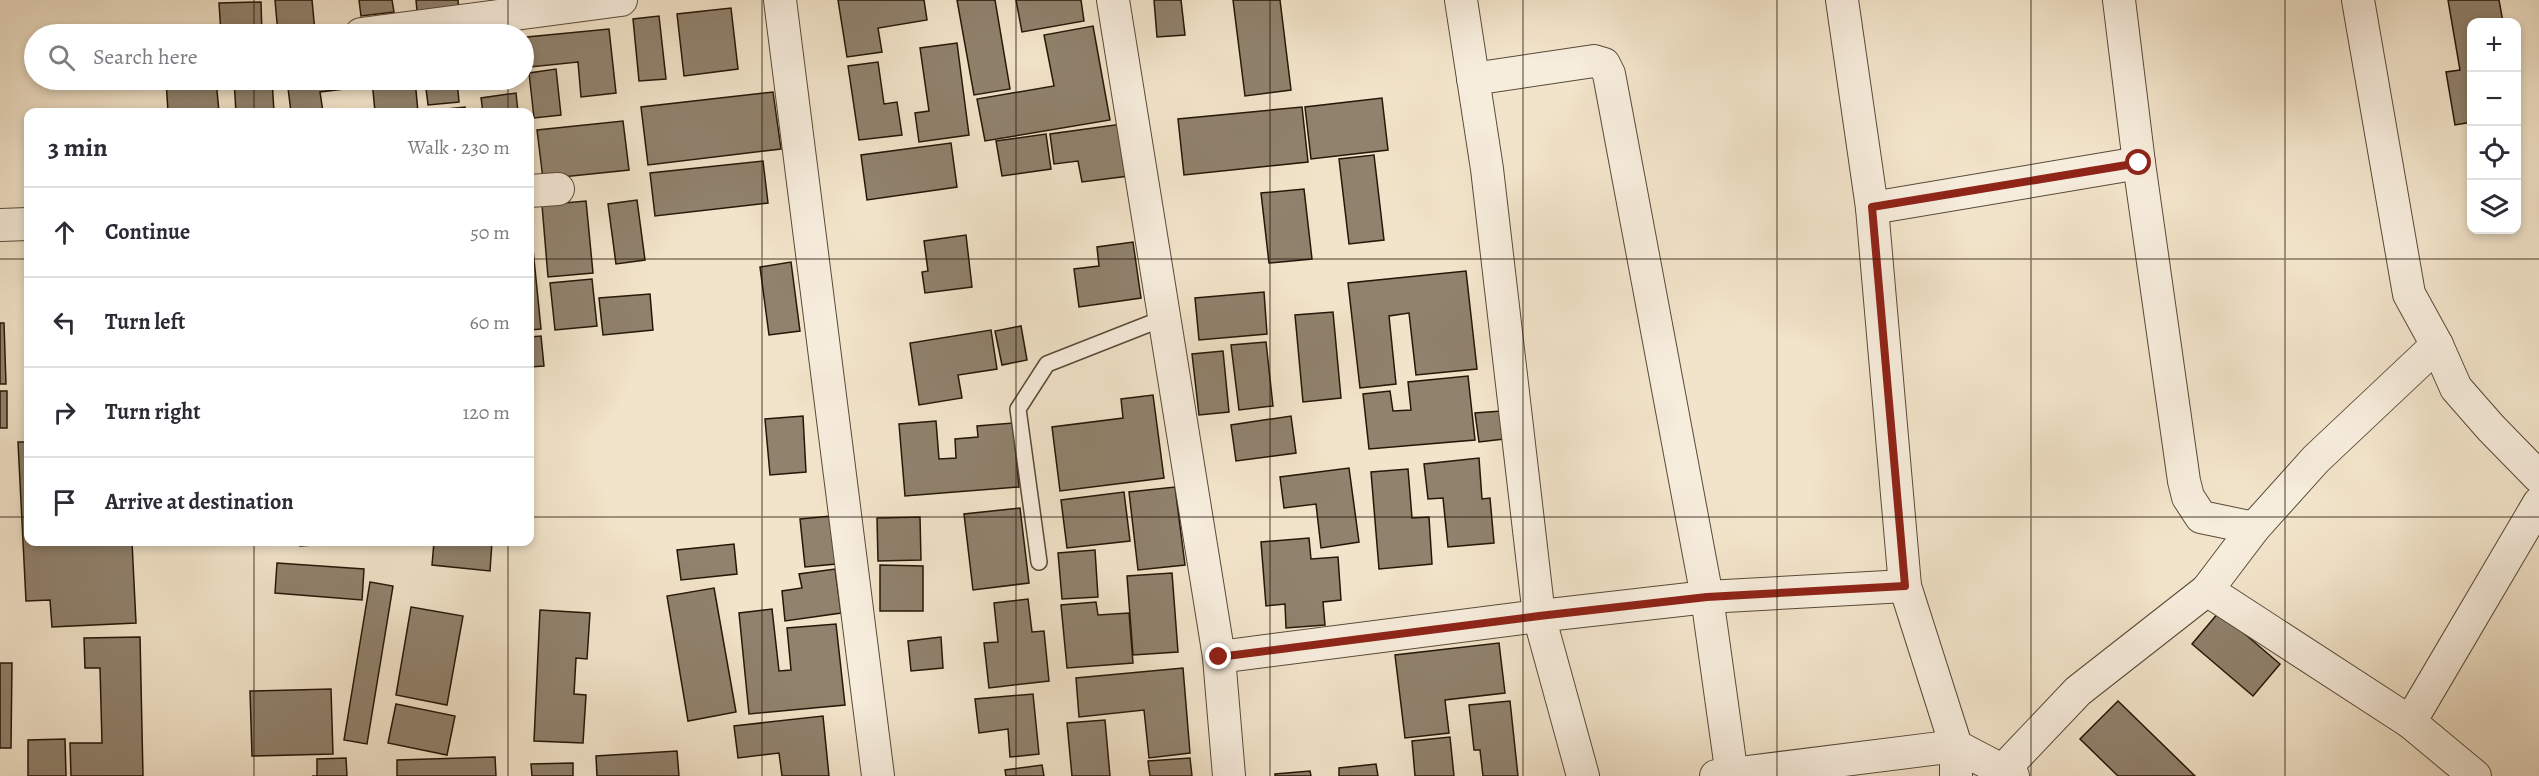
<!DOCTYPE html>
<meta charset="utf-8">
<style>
body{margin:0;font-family:Alegreya,serif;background:#f2f2f3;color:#2b2b33}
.controls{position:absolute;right:18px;top:18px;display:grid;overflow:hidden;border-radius:12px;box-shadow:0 3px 9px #0003}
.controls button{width:54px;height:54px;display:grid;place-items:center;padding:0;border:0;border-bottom:2px solid #e1e1e2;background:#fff;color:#2b2b33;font:30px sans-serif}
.stop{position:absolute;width:18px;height:18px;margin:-14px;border:4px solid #8f2418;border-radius:50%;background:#fff}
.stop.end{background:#8f2418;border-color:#fff;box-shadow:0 2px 6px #0008}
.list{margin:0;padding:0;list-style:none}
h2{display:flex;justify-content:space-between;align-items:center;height:78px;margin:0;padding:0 24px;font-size:26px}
h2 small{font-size:20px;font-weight:400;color:#7c7c81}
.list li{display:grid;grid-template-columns:39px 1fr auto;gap:18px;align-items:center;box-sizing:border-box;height:90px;padding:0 24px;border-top:2px solid #e1e1e2}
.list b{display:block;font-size:22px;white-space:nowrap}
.list em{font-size:20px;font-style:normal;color:#7c7c81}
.icon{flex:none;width:33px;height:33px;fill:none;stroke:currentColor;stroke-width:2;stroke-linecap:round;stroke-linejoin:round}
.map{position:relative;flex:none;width:2539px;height:776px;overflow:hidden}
.search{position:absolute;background:#fff;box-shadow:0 3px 9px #0003;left:24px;top:24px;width:510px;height:66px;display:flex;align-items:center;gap:15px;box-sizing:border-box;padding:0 21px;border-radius:33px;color:#7c7c81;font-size:22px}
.panel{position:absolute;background:#fff;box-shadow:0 3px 9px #0003;left:24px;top:108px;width:510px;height:438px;border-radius:12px}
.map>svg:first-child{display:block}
.building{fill:#90826d;stroke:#251708;stroke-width:1.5}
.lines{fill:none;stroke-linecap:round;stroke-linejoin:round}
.service-casing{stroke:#584a38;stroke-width:18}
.minor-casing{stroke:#584a38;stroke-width:34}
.service{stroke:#f7eddd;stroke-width:15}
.minor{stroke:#f7eddd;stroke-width:32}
.route{stroke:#8f2418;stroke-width:8}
.grid{fill:none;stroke:#251708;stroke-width:1.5;stroke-opacity:0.55}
</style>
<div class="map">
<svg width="2539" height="776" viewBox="0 0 2539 776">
<rect width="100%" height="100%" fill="#f2e4ca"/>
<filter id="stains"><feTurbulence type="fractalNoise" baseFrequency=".00333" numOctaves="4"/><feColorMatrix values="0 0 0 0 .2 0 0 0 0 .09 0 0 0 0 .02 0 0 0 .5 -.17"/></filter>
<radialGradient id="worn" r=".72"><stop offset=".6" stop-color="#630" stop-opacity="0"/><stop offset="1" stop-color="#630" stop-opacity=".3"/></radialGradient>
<g class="building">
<path d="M275 0H312L315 32 278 34Z"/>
<path d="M359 0H392L394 12 361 16Z"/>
<path d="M416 0H458L459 19 418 22Z"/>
<path d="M838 0H924L927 20 878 28 882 52 847 57Z"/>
<path d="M957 0H995L1010 89 974 95Z"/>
<path d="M1016 0H1081L1084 21 1022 32Z"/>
<path d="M1154 0H1181L1185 35 1157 37Z"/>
<path d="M1233 0H1280L1291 90 1245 96Z"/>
<path d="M2448 0H2499L2503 22H2472V122L2455 125 2446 72 2460 70Z"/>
<path d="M261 2 262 34H221L219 3Z"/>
<path d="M731 8 738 69 684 76 677 14Z"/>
<path d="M659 16 666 79 639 81 633 19Z"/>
<path d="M1093 26 1110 120 985 141 977 99 1054 86 1044 35Z"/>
<path d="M82 27 135 32 134 34H81Z"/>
<path d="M609 29 616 93 581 97 578 62 530 67 527 37Z"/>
<path d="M957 43 969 135 919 142 915 113 929 111 920 48Z"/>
<path d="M878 62 884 104 897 102 902 135 859 140 848 66Z"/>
<path d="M556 69 561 115 534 118 529 73Z"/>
<path d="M97 80H130V83Z"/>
<path d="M166 80H216L219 112H168Z"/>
<path d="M234 80H272L274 112H236Z"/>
<path d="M287 80H351L352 88 320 92 323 112H291Z"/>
<path d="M372 80H415L418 112H375Z"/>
<path d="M425 80H457L459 102 428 105Z"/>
<path d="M773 92 781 149 648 165 641 107Z"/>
<path d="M516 93 518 112H483L481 98Z"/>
<path d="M1382 98 1388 150 1311 159 1305 107Z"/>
<path d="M465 107 466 112H427L426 111Z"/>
<path d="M1302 107 1308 162 1184 175 1178 119Z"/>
<path d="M623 121 629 170 543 179 537 130Z"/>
<path d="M1122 124 1129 176 1082 182 1078 161 1054 164 1050 134Z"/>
<path d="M1046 134 1051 169 1002 176 996 141Z"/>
<path d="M951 143 957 187 867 200 861 155Z"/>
<path d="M1374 155 1384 240 1349 244 1339 159Z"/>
<path d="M763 161 768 203 655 216 650 173Z"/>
<path d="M1304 189 1312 259 1269 263 1261 193Z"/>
<path d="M637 200 645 260 616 264 608 204Z"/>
<path d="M586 201 593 273 548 277 542 205Z"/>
<path d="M530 219 541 329 530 330Z"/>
<path d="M966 235 972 287 925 293 922 272 928 271 924 241Z"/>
<path d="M1133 242 1141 298 1079 307 1074 269 1099 266 1097 247Z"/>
<path d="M791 262 800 331 769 335 760 267Z"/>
<path d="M1466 271 1477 369 1416 375 1409 313 1389 316 1396 384 1360 388 1348 283Z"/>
<path d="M592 279 597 326 555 330 550 283Z"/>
<path d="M1264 292 1267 334 1199 340 1195 298Z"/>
<path d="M650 294 653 330 603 335 599 298Z"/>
<path d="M1333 312 1341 398 1303 402 1295 315Z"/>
<path d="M0 323H4L6 384H0Z"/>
<path d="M1021 326 1027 360 1002 365 995 331Z"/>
<path d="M991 330 997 369 958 375 962 398 919 405 910 343Z"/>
<path d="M541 336 544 366 530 367V337Z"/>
<path d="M1266 342 1273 406 1239 410 1231 345Z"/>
<path d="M1223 351 1229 412 1199 415 1192 354Z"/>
<path d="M1468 376 1475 440 1369 449 1363 394 1390 391 1393 411 1411 410 1408 382Z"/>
<rect x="0" y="391" width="7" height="37"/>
<path d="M1153 395 1164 478 1060 491 1052 427 1123 418 1121 399Z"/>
<path d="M1501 411 1504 439 1479 442 1475 413Z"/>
<path d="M803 416 806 472 770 475 765 419Z"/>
<path d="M1291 416 1296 453 1236 461 1231 425Z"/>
<path d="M936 421 939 459 956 458 955 439 978 437 977 426 1013 423 1019 487 905 496 899 424Z"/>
<path d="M18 442H28V542H132L136 623 52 627 50 600 26 601Z"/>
<path d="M1479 458 1482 499 1490 498 1494 543 1448 547 1443 498 1428 499 1424 464Z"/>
<path d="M1349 468 1359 542 1321 548 1316 504 1284 508 1280 477Z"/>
<path d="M1408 469 1412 518 1429 517 1432 564 1379 569 1371 472Z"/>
<path d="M1175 487 1185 565 1138 570 1129 492Z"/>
<path d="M1124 492 1130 541 1067 548 1061 500Z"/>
<path d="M1020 508 1029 583 973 590 964 514Z"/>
<path d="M831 516 836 564 805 567 800 519Z"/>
<path d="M920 517 921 560 878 561 877 518Z"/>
<path d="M1309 538 1311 559 1338 557 1341 600 1323 602 1325 625 1286 628 1285 604 1266 606 1261 542Z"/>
<path d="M299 542H357L300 546Z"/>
<path d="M434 542H492L490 571 432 565Z"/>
<path d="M734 544 737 574 681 580 677 550Z"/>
<path d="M1095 550 1098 597 1062 599 1058 553Z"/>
<path d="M277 563 364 569 362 600 275 593Z"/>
<path d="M880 565 923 566V611H880Z"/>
<path d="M835 569 841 613 785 621 782 591 802 588 799 574Z"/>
<path d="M1172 573 1178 652 1133 655 1127 576Z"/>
<path d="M370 582 393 586 367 744 344 740Z"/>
<path d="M714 588 736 712 688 721 667 596Z"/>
<path d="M1028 599 1032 632 1044 631 1049 681 989 688 984 643 998 642 994 603Z"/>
<path d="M1096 602 1098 615 1129 613 1133 663 1067 668 1061 605Z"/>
<path d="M411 607 463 616 447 705 396 695Z"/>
<path d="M772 609 779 671 791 670 787 628 836 624 845 705 749 714 739 613Z"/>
<path d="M540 610 590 613 587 659 576 658 574 694 586 695 583 743 534 741Z"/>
<path d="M2219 612 2280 664 2253 696 2192 644Z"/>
<path d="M140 637 143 776H71L70 743H102L100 668H85L84 638Z"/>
<path d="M941 637 943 668 911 671 908 641Z"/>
<path d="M1499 643 1505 693 1445 700 1449 733 1405 738 1395 655Z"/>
<path d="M0 663H12L11 748H0Z"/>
<path d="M1183 668 1190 753 1149 758 1144 710 1079 717 1076 678Z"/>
<path d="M331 689 333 754 252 756 250 691Z"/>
<path d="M1033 694 1039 754 1010 757 1008 729 979 733 975 699Z"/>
<path d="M1510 701 1518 776H1483L1480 750H1474L1469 705Z"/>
<path d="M2118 701 2195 776H2118L2080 739Z"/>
<path d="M396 704 455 716 447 755 388 743Z"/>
<path d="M823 716 829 776H782L779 753 738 758 734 726Z"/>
<path d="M1105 720 1110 776H1072L1067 723Z"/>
<path d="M1450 737 1454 776H1415L1412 741Z"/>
<path d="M65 739 66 776H28V740Z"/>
<path d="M677 751 679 776H597L596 756Z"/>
<path d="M495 757 496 776H397V760Z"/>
<path d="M346 758 347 776H312H317V759Z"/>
<path d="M1190 758 1192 776H1150L1148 761Z"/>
<path d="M573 763V776H532L531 764Z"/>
<path d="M1376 764 1378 776H1339V768Z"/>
<path d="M1042 765 1044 776H1006L1005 770Z"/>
<path d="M1310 771 1311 776H1275V774Z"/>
</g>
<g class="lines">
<defs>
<path id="service" d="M1039 562 1018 409 1047 364 1164 318"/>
<g id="minor">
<path d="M780 0 878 776"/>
<path d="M1113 0 1219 657 1229 776"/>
<path d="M1461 0 1487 169 1539 616 1583 776"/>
<path d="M1842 0 1872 208 1905 586 1956 746 2013 776"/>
<path d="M2119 0 2139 163 2184 481 2188 497 2201 517 2254 528"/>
<path d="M2358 0 2409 294 2437 345 2456 388 2491 428 2539 477"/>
<path d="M361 34 621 0"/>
<path d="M1473 79 1594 61 1604 64 1609 74 1707 597 1732 776"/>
<path d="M530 191 558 189"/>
<path d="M1872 208 2139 163"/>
<path d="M0 225 28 224"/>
<path d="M2207 590 2254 528 2316 459 2437 345"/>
<path d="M1219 657 1539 616 1707 597 1905 586"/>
<path d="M2410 722 2539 503"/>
<path d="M2003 770 2078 691 2207 590 2410 722 2475 776"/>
<path d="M1716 776 1956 746V776"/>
</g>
</defs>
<use href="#service" class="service-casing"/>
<use href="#minor" class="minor-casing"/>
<use href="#service" class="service"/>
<use href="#minor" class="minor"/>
</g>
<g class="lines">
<path class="route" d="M1219 657 1539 616 1707 597 1905 586 1872 207 2139 163"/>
</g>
<path class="grid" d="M254 0V34M508 0V34M762 0V776M1016 0V776M1270 0V776M1523 0V776M1777 0V776M2031 0V776M2285 0V776M254 80V112M508 80V112M0 259H28M530 259H2539M0 517H28M530 517H2539M254 542V776M508 542V776"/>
<rect width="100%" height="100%" filter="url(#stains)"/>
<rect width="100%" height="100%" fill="url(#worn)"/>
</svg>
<div class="controls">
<button>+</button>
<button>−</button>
<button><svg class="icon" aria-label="locate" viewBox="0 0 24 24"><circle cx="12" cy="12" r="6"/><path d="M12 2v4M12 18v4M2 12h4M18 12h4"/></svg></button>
<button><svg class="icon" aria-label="layers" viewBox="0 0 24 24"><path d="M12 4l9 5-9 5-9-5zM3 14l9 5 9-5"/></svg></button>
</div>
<div class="stop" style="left:2139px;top:163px"></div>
<div class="stop end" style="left:1219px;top:657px"></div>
<div class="search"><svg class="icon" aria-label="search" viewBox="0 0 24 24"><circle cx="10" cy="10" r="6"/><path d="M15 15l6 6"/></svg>Search here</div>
<section class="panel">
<h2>3 min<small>Walk · 230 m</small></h2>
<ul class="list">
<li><svg class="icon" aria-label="ahead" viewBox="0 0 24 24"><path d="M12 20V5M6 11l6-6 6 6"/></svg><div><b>Continue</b></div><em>50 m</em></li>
<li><svg class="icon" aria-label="left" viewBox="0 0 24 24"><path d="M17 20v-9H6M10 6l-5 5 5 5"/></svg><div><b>Turn left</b></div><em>60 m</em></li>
<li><svg class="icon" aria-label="right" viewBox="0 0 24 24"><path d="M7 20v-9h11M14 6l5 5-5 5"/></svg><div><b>Turn right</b></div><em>120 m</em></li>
<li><svg class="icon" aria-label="arrive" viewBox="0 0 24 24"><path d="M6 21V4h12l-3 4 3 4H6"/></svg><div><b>Arrive at destination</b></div></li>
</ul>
</section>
</div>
